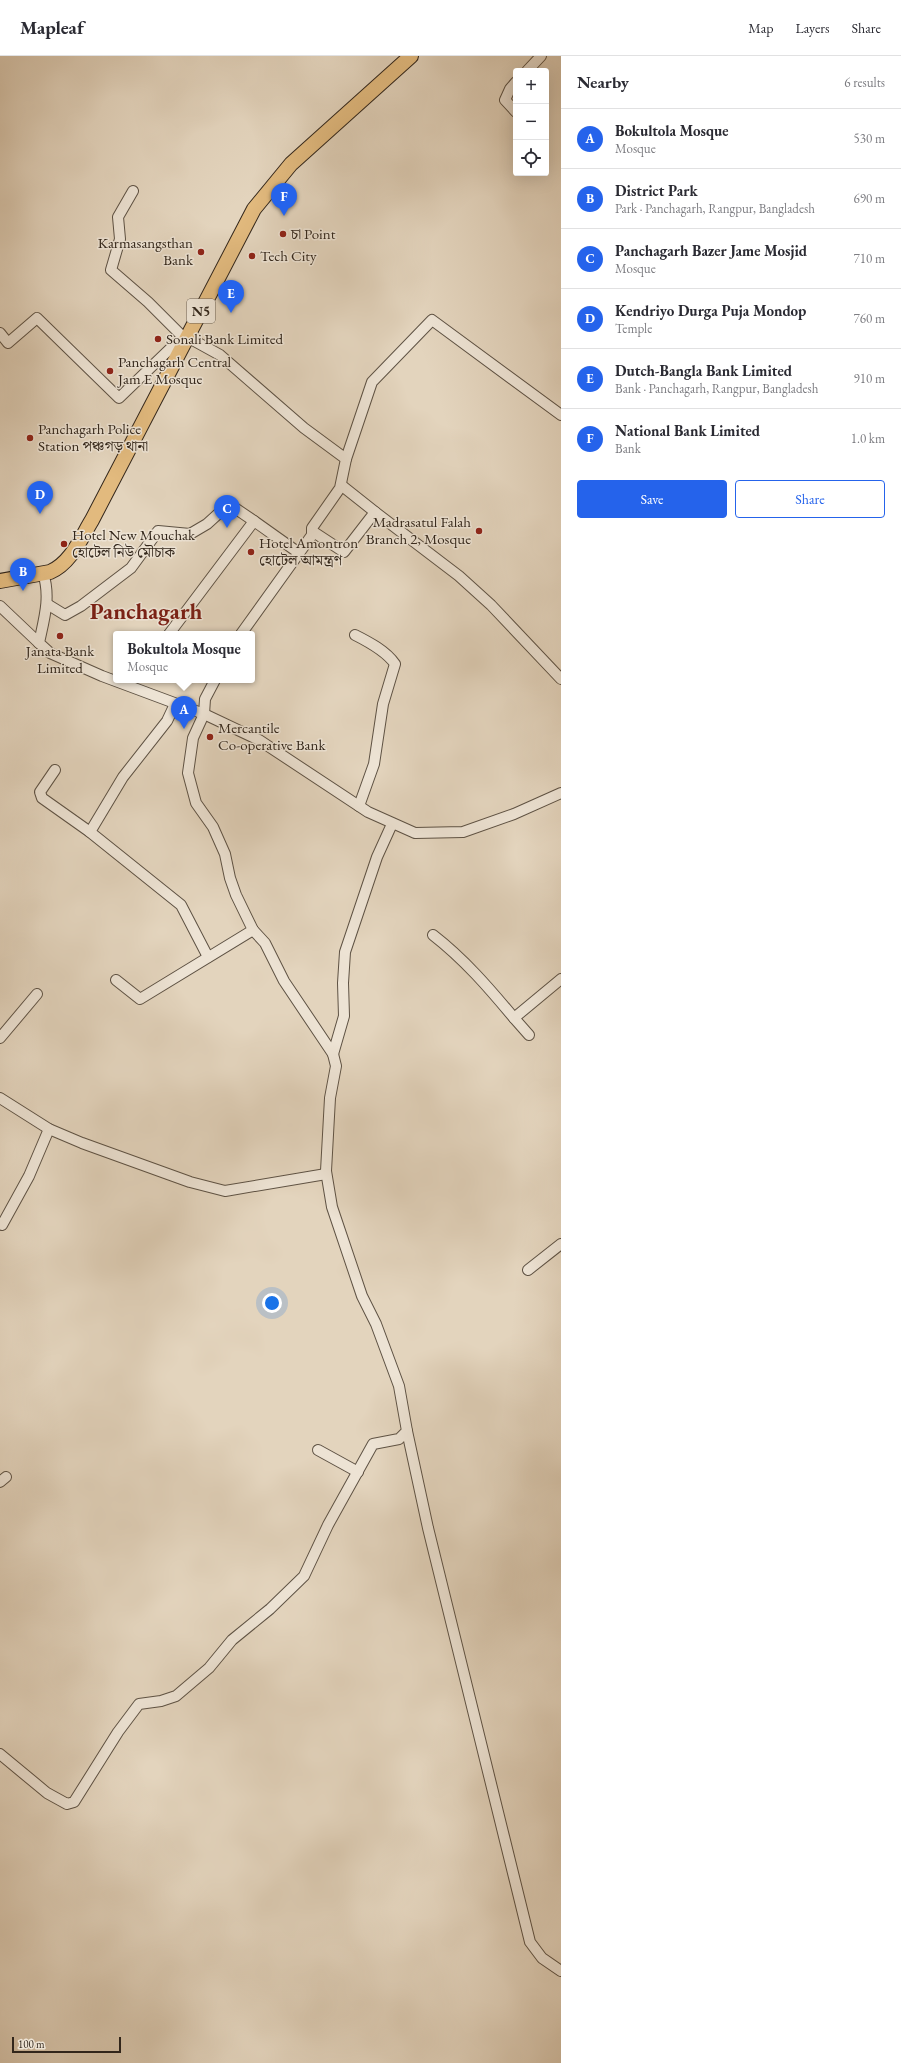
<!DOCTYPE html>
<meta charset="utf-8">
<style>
body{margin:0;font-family:"EB Garamond","Noto Serif Bengali",serif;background:#f7f7f7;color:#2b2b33}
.controls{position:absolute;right:12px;top:12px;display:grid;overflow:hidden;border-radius:4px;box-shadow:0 4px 16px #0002}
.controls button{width:36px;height:36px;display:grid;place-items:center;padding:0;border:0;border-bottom:1px solid #e1e1e2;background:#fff;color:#2b2b33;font:20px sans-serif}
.scale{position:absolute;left:12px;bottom:10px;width:109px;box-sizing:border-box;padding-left:4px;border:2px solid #32261b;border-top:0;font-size:11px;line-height:14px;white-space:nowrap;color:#32261b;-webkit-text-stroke:3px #ede3d4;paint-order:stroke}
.you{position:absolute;left:272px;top:1247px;width:14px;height:14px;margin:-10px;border:3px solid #fff;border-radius:50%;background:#1a73e8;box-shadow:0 0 0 6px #1a73e833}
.badge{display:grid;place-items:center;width:26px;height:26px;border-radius:50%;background:#2563eb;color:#fff;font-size:13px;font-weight:700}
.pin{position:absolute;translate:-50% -33px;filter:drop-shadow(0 1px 2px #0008)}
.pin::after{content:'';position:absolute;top:21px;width:14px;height:12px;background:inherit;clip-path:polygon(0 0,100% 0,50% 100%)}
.popup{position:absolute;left:113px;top:575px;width:142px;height:52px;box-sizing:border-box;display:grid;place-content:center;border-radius:4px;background:#fff;filter:drop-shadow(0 1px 3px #0005);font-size:13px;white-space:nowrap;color:#7c7c81}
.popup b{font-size:15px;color:#2b2b33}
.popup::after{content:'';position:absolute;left:50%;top:100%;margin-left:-8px;border:8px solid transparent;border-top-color:#fff}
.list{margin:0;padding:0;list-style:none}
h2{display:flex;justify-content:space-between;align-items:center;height:52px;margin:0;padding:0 16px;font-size:17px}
h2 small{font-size:13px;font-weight:400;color:#7c7c81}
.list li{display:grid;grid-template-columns:26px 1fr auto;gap:12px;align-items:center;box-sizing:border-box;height:60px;padding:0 16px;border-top:1px solid #e1e1e2}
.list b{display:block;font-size:15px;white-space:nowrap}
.list p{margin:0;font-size:13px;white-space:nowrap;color:#7c7c81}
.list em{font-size:13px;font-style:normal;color:#7c7c81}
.actions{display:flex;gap:8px;padding:12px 16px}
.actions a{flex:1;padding:9px 0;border:1px solid #2563eb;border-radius:4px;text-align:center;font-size:14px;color:#2563eb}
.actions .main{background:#2563eb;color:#fff}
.icon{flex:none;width:22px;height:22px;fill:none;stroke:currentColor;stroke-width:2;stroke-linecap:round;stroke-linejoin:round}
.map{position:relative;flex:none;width:561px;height:2007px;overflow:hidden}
header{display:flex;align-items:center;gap:24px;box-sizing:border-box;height:56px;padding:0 20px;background:#fff;border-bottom:1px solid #e1e1e2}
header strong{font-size:19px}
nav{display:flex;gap:22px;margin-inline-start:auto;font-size:14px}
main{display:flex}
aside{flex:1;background:#fff}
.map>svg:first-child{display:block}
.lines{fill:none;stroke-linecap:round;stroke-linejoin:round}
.minor-casing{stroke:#5e5244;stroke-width:12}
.highway-casing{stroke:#32261b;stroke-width:16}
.minor{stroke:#ede3d4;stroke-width:10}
.highway{stroke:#e2ba7e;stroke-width:14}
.poi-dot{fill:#8f2418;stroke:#ede3d4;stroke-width:1.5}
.labels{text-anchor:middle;stroke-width:3;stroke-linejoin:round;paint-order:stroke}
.shield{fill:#ede3d4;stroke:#6a5f52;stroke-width:1}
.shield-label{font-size:14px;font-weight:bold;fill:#32261b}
.poi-label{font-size:15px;fill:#32261b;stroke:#ede3d4;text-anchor:start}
.town-label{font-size:23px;font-weight:bold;fill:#7a1f14;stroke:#ede3d4}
</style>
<header>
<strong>Mapleaf</strong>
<nav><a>Map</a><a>Layers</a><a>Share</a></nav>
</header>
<main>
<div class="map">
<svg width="561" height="2007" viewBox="0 0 561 2007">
<rect width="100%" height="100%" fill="#e3d4bd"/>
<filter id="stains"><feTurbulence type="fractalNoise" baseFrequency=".005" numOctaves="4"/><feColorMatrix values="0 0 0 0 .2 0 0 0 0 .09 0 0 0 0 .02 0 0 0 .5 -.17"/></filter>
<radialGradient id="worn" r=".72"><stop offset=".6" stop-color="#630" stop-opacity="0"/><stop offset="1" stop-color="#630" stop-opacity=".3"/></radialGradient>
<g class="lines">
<defs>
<g id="minor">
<path d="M527 15 541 0"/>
<path d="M516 56 505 44 510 33 516 26"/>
<path d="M133 135 118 161 120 183 111 214 148 246 186 284"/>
<path d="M0 277 8 287 37 262 119 342 175 288 191 283 220 299 304 372 346 403 340 432 312 472V479L241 578"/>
<path d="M346 403 372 326 432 264 561 359"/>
<path d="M375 456 459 520 491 549 561 623"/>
<path d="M312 475 344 496 375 456 341 429"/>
<path d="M43 517C51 541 44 563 39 587L50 597 102 620 204 658 259 684 368 756 415 777 463 776 514 758 561 737"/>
<path d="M47 548 65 559 81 550 131 512 158 475 190 478 207 468 229 448 254 465"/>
<path d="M0 550 39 587"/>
<path d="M169 578 254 465 299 497"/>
<path d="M355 579C369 586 386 595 395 608L383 648 374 708 359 750"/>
<path d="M175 648 167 665 123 721 90 776 181 849 208 901"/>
<path d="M55 714 40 736 42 742 90 776"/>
<path d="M433 879C464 903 489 932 514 962"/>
<path d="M116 924 140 943 253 874 236 839 230 822 225 798 213 771 196 747 188 717 193 682 204 658 205 643 215 624"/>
<path d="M529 979 514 962 561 923"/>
<path d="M0 982 37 938"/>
<path d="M333 998 344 960 343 927 345 896 377 801 392 768"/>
<path d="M0 1042 49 1073 82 1087 190 1126 225 1135 326 1118"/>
<path d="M2 1169 29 1120 49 1073"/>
<path d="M528 1214 561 1188"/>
<path d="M407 1375 428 1472 530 1886 542 1902 561 1915"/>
<path d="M318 1394 358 1416"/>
<path d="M0 1426 6 1421"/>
<path d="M0 1698 47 1737 67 1748 74 1746 118 1676 139 1648 161 1645 176 1640 209 1612 232 1584 270 1553 304 1520 328 1469 373 1388 399 1383 407 1375 399 1330 376 1268 362 1240 332 1151 326 1115 330 1042 336 1010 333 998 284 925 265 887 253 874"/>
</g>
<path id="highway" d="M0 525 50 516C71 507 81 482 92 464L254 153 291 108 411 0"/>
</defs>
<use href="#minor" class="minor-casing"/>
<use href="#highway" class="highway-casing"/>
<use href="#minor" class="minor"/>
<use href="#highway" class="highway"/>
</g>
<g class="poi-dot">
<circle cx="283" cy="178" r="4"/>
<circle cx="201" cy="196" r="4"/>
<circle cx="252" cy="200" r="4"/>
<circle cx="158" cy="283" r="4"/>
<circle cx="110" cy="315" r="4"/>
<circle cx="30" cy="382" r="4"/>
<circle cx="479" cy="475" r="4"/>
<circle cx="64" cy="488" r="4"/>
<circle cx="251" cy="496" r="4"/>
<circle cx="60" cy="580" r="4"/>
<circle cx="210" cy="681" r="4"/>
</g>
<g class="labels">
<rect class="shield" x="187" y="243" width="28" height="24" rx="3"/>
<g class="shield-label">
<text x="201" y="260">N5</text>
</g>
<g class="poi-label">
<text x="291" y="183">চা Point</text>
<text x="193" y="192" text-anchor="end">Karmasangsthan<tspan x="193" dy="17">Bank</tspan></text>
<text x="260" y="205">Tech City</text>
<text x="166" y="288">Sonali Bank Limited</text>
<text x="118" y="311">Panchagarh Central<tspan x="118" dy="17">Jam E Mosque</tspan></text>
<text x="38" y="378">Panchagarh Police<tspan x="38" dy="17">Station পঞ্চগড় থানা</tspan></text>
<text x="471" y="471" text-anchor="end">Madrasatul Falah<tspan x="471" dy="17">Branch 2, Mosque</tspan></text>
<text x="72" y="484">Hotel New Mouchak<tspan x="72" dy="17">হোটেল নিউ মৌচাক</tspan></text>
<text x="259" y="492">Hotel Amontron<tspan x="259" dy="17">হোটেল আমন্ত্রণ</tspan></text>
<text x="60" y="600" text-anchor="middle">Janata Bank<tspan x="60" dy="17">Limited</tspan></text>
<text x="218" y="677">Mercantile<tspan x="218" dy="17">Co-operative Bank</tspan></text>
</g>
<g class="town-label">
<text x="146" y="563">Panchagarh</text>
</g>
</g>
<rect width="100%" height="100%" filter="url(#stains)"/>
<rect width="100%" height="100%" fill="url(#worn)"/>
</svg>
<div class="controls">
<button>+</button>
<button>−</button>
<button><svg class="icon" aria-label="locate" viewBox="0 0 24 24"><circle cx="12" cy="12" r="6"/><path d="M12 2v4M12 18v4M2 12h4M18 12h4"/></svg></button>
</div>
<div class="scale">100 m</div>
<div class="you"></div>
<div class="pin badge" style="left:184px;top:673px">A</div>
<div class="popup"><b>Bokultola Mosque</b>Mosque</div>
<div class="pin badge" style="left:23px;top:535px">B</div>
<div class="pin badge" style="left:227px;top:472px">C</div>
<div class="pin badge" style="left:40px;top:458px">D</div>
<div class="pin badge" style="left:231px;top:257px">E</div>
<div class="pin badge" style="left:284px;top:160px">F</div>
</div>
<aside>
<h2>Nearby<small>6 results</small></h2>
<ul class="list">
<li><span class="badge">A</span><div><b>Bokultola Mosque</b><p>Mosque</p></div><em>530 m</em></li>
<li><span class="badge">B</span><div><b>District Park</b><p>Park · Panchagarh, Rangpur, Bangladesh</p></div><em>690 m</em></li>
<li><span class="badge">C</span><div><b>Panchagarh Bazer Jame Mosjid</b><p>Mosque</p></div><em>710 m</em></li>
<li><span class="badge">D</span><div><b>Kendriyo Durga Puja Mondop</b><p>Temple</p></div><em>760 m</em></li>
<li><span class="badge">E</span><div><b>Dutch-Bangla Bank Limited</b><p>Bank · Panchagarh, Rangpur, Bangladesh</p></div><em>910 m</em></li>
<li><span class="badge">F</span><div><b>National Bank Limited</b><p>Bank</p></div><em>1.0 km</em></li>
</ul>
<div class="actions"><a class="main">Save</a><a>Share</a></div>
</aside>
</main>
